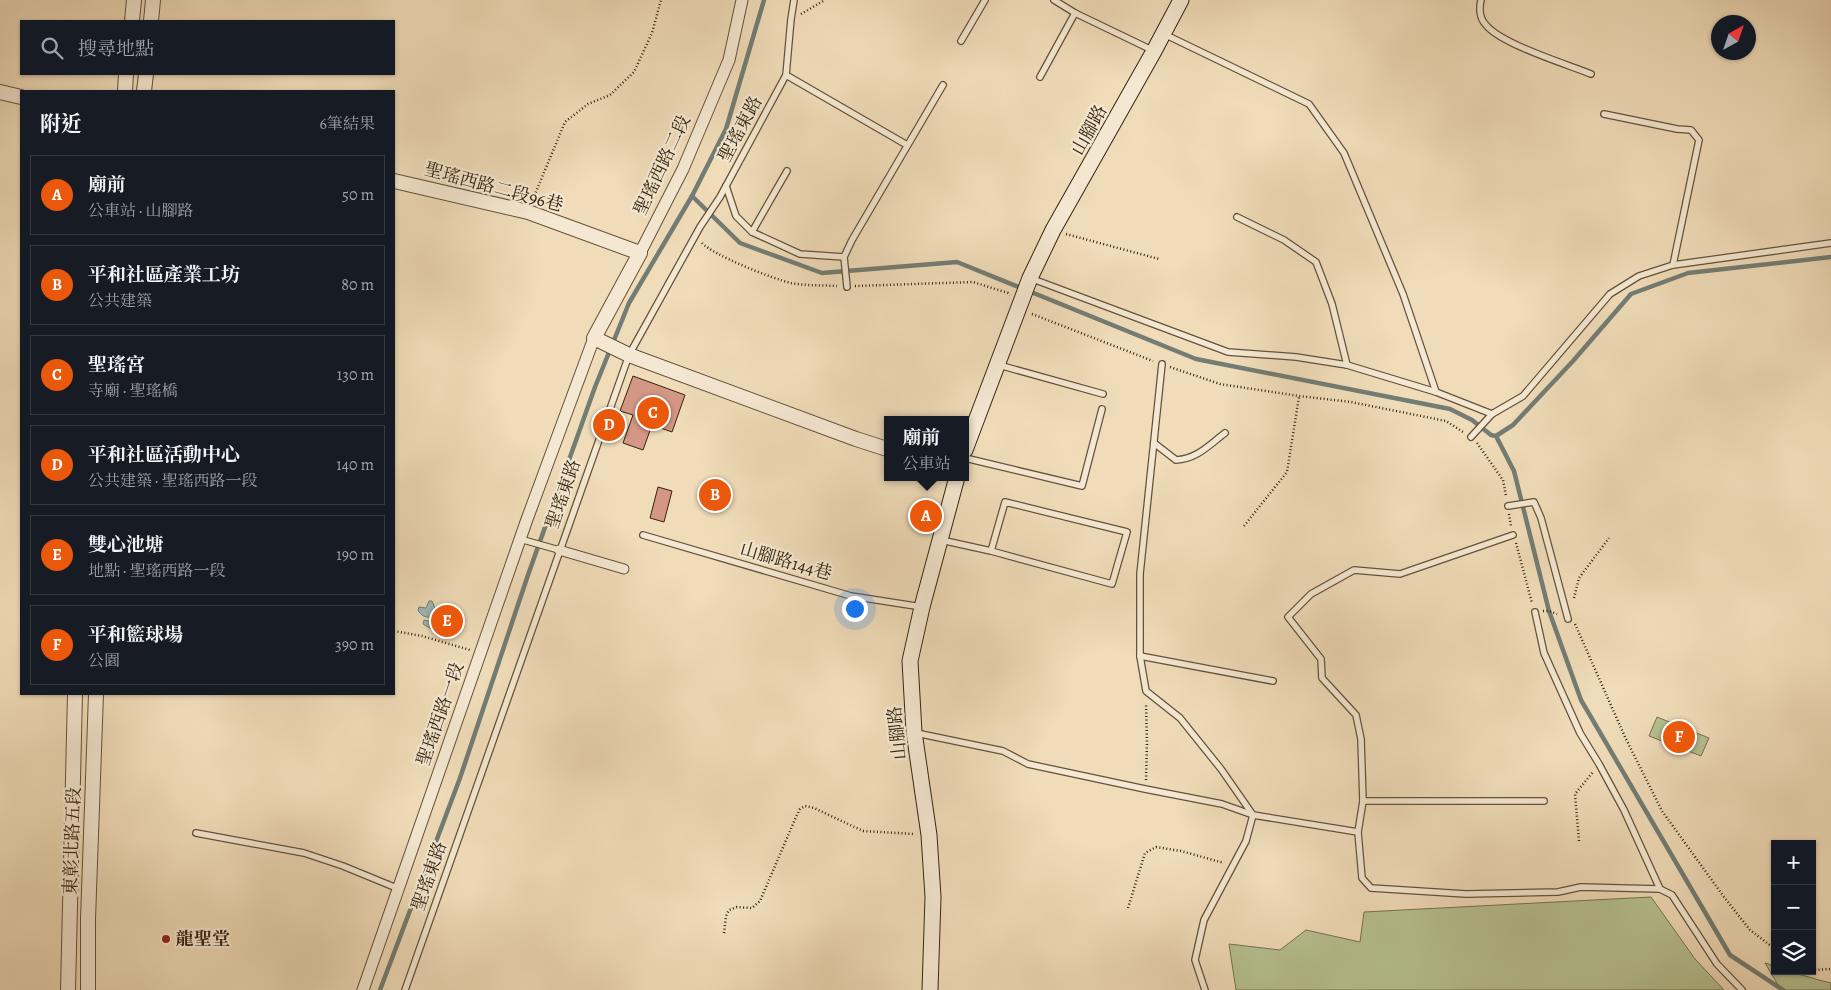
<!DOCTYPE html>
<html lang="zh-TW">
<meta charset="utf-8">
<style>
body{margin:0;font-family:Alegreya,"Noto Serif TC",serif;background:#20242c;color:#f1f3f6}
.controls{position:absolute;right:15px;bottom:15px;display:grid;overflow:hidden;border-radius:0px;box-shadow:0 1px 4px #0004}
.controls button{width:45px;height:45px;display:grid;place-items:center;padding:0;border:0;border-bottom:1px solid #363941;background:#171b24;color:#f1f3f6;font:25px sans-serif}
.compass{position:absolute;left:1711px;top:15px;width:45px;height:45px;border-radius:50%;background:#171b24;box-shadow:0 1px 4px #0004;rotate:40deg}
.you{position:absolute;left:854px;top:608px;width:18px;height:18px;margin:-12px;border:4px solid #fff;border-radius:50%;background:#1a73e8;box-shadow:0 0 0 8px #1a73e833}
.badge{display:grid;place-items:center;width:32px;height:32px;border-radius:50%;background:#ea580c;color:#fff;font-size:16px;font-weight:700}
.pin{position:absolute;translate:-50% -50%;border:2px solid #fff;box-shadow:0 1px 5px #0006}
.popup{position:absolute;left:884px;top:416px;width:85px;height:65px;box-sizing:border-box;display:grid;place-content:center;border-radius:0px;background:#171b24;filter:drop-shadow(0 1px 4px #0005);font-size:16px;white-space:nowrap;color:#9ea1a6}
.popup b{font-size:19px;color:#f1f3f6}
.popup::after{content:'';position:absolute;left:50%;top:100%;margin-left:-10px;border:10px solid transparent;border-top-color:#171b24}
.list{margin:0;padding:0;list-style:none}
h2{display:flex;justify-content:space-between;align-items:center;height:65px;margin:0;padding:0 20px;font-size:21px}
h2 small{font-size:16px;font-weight:400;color:#9ea1a6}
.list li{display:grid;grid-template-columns:32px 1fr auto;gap:15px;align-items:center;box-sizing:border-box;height:80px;margin:0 10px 10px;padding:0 10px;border:1px solid #363941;border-radius:0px}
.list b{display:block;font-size:19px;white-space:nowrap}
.list p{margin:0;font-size:16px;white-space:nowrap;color:#9ea1a6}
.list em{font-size:16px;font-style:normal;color:#9ea1a6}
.icon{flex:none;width:28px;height:28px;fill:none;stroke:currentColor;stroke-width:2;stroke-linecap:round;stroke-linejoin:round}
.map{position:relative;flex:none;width:1831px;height:990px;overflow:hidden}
.search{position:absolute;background:#171b24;box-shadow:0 1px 4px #0004;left:20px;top:20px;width:375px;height:55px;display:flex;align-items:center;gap:12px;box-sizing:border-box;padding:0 18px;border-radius:0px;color:#9ea1a6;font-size:19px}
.panel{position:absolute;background:#171b24;box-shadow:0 1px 4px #0004;left:20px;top:90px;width:375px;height:605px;border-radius:0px}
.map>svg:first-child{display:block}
.green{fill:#b7c191;stroke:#767250}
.water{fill:#9db9b8;stroke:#737d74}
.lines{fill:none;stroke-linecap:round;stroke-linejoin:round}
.stream{stroke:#737d74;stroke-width:4.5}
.building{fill:#d49785;stroke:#34240f}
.service-casing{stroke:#63523a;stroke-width:8}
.pedestrian-casing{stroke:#63523a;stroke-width:11}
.minor-casing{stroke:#63523a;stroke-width:13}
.tertiary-casing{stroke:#63523a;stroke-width:16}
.secondary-casing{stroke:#34240f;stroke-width:17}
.path{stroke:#34240f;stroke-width:2.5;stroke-dasharray:1 2.5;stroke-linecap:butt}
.service{stroke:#f5e8d2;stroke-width:5.5}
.pedestrian{stroke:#f5e8d2;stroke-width:9}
.minor{stroke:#f5e8d2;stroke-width:11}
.tertiary{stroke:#f5e8d2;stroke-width:14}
.secondary{stroke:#f5e8d2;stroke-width:15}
.poi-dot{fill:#8f2418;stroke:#f5e8d2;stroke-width:2}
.labels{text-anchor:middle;stroke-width:4.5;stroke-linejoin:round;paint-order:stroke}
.street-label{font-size:18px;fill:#34240f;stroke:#f5e8d2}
.poi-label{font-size:18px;font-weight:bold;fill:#34240f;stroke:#f5e8d2;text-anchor:start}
</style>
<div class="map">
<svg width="1831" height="990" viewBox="0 0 1831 990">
<rect width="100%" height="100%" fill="#f0dcb9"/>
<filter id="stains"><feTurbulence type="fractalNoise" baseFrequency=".004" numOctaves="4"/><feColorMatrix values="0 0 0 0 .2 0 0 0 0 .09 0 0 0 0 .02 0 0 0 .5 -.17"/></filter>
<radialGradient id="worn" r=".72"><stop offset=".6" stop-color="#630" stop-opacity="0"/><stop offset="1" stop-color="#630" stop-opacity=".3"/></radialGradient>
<g class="green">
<path d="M1657 717 1709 738 1701 756 1649 736Z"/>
<path d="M1651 897 1695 959 1724 990H1236L1229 944 1280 950 1306 930 1360 942 1364 912Z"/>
<path d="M1765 963 1775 966V971C1795 971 1812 979 1831 983V990H1781Z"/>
</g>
<g class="water">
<path d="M429 601H432L435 608 433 617C426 618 421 616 418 610L419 607 426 608Z"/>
<path d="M437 615 442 617V621L437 629 433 630 423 624 424 620 433 622Z"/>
</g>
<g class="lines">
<g class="stream">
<path d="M692 196 740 243 822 273 957 262 1196 359 1450 409 1472 420 1491 435 1496 436 1514 471 1549 611 1581 700 1730 955 1783 990"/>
<path d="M1496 436 1513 425 1573 361 1631 294 1688 273 1831 257"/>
<path d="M380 990 460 778 528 575 595 387 629 303 692 196 726 129 764 0"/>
</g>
</g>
<g class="building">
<path d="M633 376 685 395 672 432 652 425 643 450 623 443 633 415 620 411Z"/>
<path d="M658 487 672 491 664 522 650 518Z"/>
</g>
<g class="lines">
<defs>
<g id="service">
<path d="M1054 0 1075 13 1154 51"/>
<path d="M1481 0C1479 9 1479 18 1486 25 1501 44 1566 64 1591 74"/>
<path d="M1164 34 1309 104 1344 153 1403 294 1436 392"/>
<path d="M961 41 985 0"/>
<path d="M786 75 907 145"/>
<path d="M1040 77 1075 13"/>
<path d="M1604 114 1677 129 1691 130 1699 140 1673 265"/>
<path d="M726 186 736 216 752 232 800 254 844 257"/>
<path d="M1237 217 1284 240 1316 262 1332 304 1347 365"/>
<path d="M752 232 787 171"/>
<path d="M1030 278 1228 352 1296 357 1347 365 1436 392 1492 414 1523 396 1610 294 1639 276 1673 265 1831 243"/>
<path d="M847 287 844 257 852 240 943 85"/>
<path d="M1162 364 1140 574V656L1146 691 1180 718 1221 769 1253 815 1246 841 1204 920 1195 960 1205 990"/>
<path d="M999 365 1103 394"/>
<path d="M1471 437 1492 414"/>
<path d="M1154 443 1176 460C1197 459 1209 445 1225 433"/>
<path d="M965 458 1082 486 1102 409"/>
<path d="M1508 506 1534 502 1541 518 1568 619"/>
<path d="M643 535 851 596 922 607"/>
<path d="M1513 535 1400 574 1354 570 1311 594 1288 617 1321 659 1322 678 1356 715 1361 739 1363 801 1358 832 1362 878 1371 888 1466 894 1558 892 1581 887 1660 889"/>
<path d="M520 539 559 550"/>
<path d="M941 540 991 551 1112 584 1127 532 1005 502 991 551"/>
<path d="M1535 612 1544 653 1580 733 1599 764 1624 810 1660 889 1672 895 1717 964 1742 990"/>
<path d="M1140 656 1273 681"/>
<path d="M916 733 1003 751 1028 764 1145 789 1222 804 1253 815 1358 832"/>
<path d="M1363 801H1544"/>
<path d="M196 833 304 853 343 866 399 889"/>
<path d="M405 990 629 355 700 227 720 197 786 75 791 19 794 0"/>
</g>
<path id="pedestrian" d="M559 550 624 569"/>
<g id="minor">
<path d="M640 253 683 169 729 60 742 0"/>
<path d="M363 990 526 522 594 338"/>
</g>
<g id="tertiary">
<path d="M132 21 134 0"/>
<path d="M151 21 153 0"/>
<path d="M125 91 126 74"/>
<path d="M144 91 146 74"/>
<path d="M0 92 21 97"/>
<path d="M394 181 528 212 640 253 594 338 629 355 856 439 887 449"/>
<path d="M68 990 75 694"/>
<path d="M88 990V919L96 694"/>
</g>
<g id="secondary">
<path d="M965 450 1030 278 1053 230 1154 51 1181 0"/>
<path d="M930 990 933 897 929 835 914 732 910 661 922 607 957 477"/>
</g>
</defs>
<use href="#service" class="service-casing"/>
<use href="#pedestrian" class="pedestrian-casing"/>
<use href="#minor" class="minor-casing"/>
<use href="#tertiary" class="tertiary-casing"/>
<use href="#secondary" class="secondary-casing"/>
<g class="path">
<path d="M801 14 825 0"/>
<path d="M533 199 565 122 588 104 610 95 634 72 652 33 661 0"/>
<path d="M1066 234 1159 259"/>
<path d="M702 243C713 255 773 279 791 283 806 286 822 285 837 286"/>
<path d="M855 286 973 282 1008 293 1010 295"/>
<path d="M1032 314 1153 361"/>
<path d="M1170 367 1220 384 1299 396 1351 402 1446 421 1463 432"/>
<path d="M1477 443 1503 480 1506 496"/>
<path d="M1509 514 1511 526"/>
<path d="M1244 526 1287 472 1299 397"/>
<path d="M1516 543 1532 603"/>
<path d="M1574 598 1579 578 1609 538"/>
<path d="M1543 611H1549L1557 614"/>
<path d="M1575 624 1625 737 1662 811 1724 897 1750 930 1775 949"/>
<path d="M394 631 422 636 470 650"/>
<path d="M1146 780 1147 743 1146 703"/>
<path d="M1579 841 1575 794 1593 772"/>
<path d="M1128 908 1145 853 1156 847 1181 851 1224 863"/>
<path d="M724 933 726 916 729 910 737 907 752 908 760 901 796 817 800 809 805 806 814 808 863 831 914 834"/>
<path d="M1812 968 1816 970 1831 969"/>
</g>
<use href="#service" class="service"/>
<use href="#pedestrian" class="pedestrian"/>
<use href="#minor" class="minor"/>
<use href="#tertiary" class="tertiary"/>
<use href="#secondary" class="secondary"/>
</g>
<circle class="poi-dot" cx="166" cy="939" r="5"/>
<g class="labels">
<g class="street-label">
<text transform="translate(740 129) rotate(-62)" y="6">聖瑤東路</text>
<text transform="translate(1089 130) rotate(-61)" y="6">山腳路</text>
<text transform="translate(662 165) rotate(-65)" y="6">聖瑤西路二段</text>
<text transform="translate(494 187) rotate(15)" y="6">聖瑤西路二段96巷</text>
<text transform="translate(563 494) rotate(-71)" y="6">聖瑤東路</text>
<text transform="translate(786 561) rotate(16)" y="6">山腳路144巷</text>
<text transform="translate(440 714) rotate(-71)" y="6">聖瑤西路一段</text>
<text transform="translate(897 733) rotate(-96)" y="6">山腳路</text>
<text transform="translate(72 841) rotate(-88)" y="6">東彰北路五段</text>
<text transform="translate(429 876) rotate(-71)" y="6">聖瑤東路</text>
</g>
<g class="poi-label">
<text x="176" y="945">龍聖堂</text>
</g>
</g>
<rect width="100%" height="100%" filter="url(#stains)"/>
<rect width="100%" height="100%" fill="url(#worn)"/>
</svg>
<div class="controls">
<button>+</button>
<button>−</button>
<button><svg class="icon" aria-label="layers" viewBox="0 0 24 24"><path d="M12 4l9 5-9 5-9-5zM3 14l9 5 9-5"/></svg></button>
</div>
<svg class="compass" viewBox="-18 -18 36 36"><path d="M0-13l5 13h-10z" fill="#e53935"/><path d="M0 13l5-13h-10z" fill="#9ea1a6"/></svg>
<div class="you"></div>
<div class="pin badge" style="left:926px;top:516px">A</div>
<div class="popup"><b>廟前</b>公車站</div>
<div class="pin badge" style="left:715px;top:495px">B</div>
<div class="pin badge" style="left:653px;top:413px">C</div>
<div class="pin badge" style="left:609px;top:425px">D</div>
<div class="pin badge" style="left:447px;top:621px">E</div>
<div class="pin badge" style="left:1679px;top:737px">F</div>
<div class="search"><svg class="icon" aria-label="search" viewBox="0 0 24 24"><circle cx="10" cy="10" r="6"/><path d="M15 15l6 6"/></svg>搜尋地點</div>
<section class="panel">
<h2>附近<small>6筆結果</small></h2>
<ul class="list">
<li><span class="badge">A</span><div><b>廟前</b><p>公車站 · 山腳路</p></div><em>50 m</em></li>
<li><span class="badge">B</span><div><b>平和社區產業工坊</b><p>公共建築</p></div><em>80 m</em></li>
<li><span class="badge">C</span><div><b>聖瑤宮</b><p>寺廟 · 聖瑤橋</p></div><em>130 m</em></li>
<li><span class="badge">D</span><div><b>平和社區活動中心</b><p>公共建築 · 聖瑤西路一段</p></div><em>140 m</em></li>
<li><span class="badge">E</span><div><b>雙心池塘</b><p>地點 · 聖瑤西路一段</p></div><em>190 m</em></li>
<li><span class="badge">F</span><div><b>平和籃球場</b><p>公園</p></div><em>390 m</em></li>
</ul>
</section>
</div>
